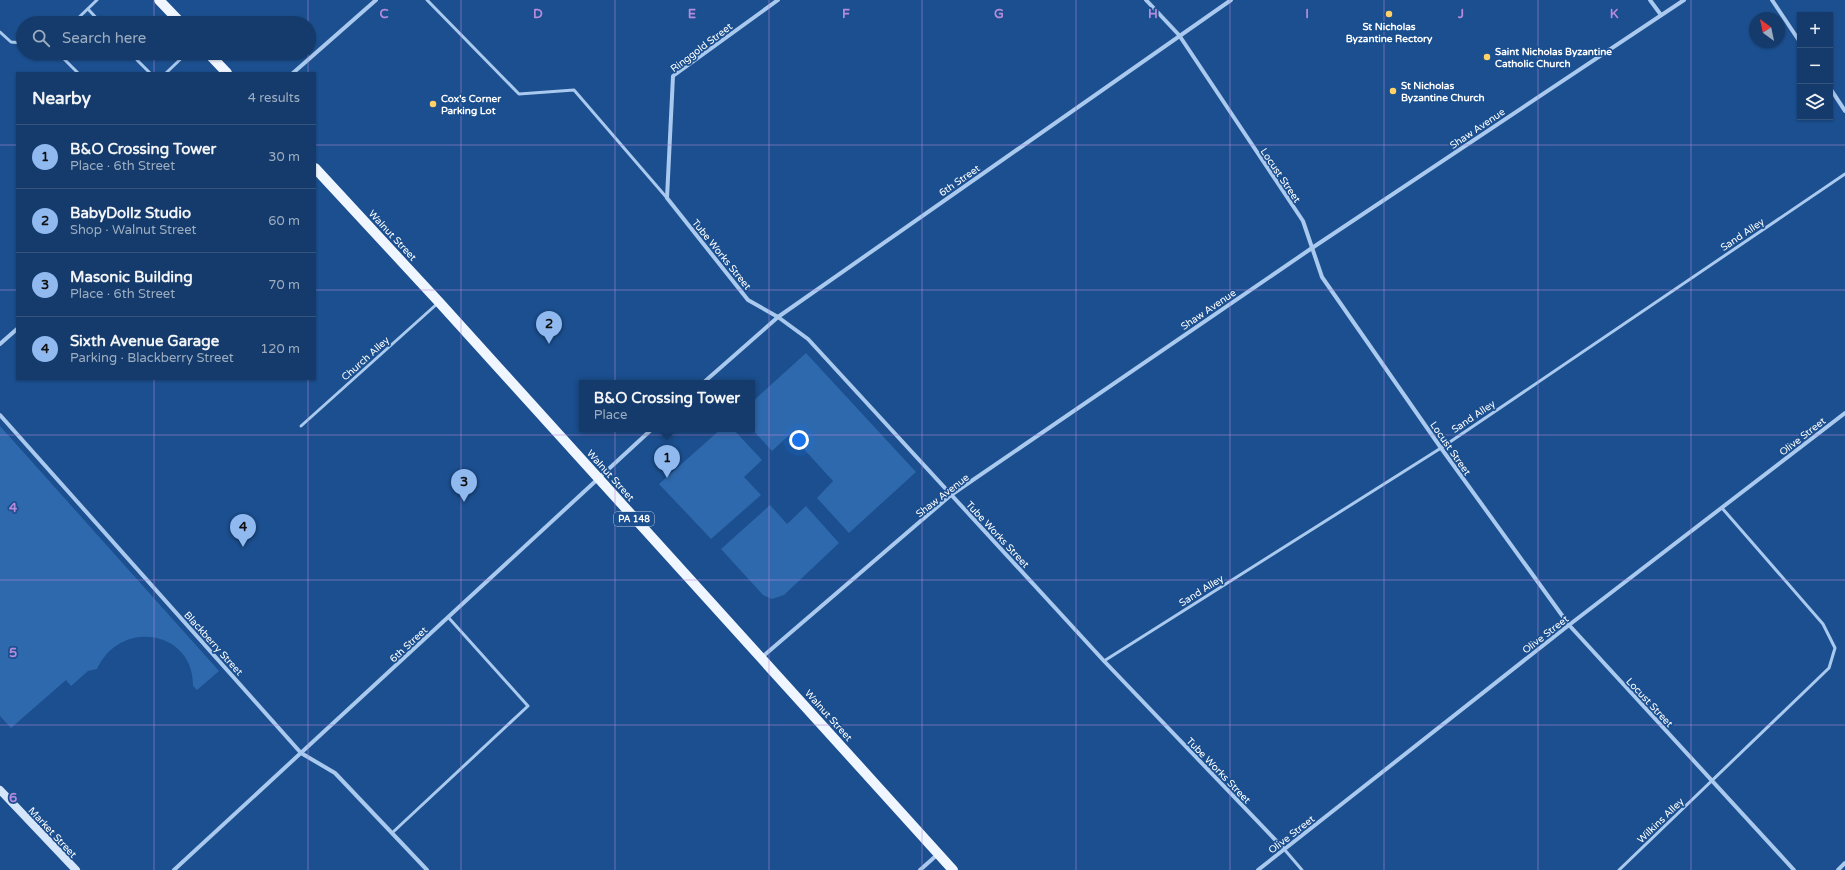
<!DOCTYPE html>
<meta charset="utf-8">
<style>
body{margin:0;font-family:"Varela Round",sans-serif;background:#214673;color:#f1f3f6}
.controls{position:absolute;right:12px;top:12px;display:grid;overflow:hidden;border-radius:0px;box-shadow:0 1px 3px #0004}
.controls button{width:36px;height:36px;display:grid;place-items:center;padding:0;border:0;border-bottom:1px solid #33557e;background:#143b6b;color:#f1f3f6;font:20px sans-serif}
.compass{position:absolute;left:1749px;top:12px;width:36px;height:36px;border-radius:50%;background:#143b6b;box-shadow:0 1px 3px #0004;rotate:327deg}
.you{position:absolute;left:799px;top:440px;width:14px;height:14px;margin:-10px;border:3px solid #fff;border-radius:50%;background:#1a73e8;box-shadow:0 0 0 6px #1a73e833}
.badge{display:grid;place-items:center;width:26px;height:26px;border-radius:50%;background:#90b9f0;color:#111;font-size:13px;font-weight:700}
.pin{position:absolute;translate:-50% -33px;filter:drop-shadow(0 1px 2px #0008)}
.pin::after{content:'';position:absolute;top:21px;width:14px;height:12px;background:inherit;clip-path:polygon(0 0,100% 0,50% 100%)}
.popup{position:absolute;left:579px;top:380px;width:176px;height:52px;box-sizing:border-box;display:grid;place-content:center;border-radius:0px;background:#143b6b;filter:drop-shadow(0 1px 3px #0005);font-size:13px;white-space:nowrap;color:#9dadc1}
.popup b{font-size:15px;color:#f1f3f6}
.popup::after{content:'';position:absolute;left:50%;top:100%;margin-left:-8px;border:8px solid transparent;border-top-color:#143b6b}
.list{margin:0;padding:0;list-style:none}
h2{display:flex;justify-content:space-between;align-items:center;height:52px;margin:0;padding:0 16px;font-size:17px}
h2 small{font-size:13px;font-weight:400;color:#9dadc1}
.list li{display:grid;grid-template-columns:26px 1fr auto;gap:12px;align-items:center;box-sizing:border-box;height:64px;padding:0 16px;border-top:1px solid #33557e}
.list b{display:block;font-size:15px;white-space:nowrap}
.list p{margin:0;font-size:13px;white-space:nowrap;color:#9dadc1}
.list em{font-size:13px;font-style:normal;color:#9dadc1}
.icon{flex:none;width:22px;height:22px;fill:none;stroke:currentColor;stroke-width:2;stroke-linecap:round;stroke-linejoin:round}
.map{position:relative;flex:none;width:1845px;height:870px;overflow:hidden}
.search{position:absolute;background:#143b6b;box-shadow:0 1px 3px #0004;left:16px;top:16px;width:300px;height:44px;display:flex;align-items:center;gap:10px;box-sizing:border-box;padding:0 14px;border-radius:22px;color:#9dadc1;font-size:15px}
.panel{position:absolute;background:#143b6b;box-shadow:0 1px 3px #0004;left:16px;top:72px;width:300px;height:308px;border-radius:0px}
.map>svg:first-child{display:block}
.green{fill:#2e69ad}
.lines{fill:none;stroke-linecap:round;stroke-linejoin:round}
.lane{stroke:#a9c9ee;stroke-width:3}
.street{stroke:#a9c9ee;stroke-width:4}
.secondary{stroke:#d6e6fa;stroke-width:8}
.primary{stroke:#f0f6ff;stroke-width:10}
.grid{fill:none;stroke:#b68bdc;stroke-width:1;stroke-opacity:0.55}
.poi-dot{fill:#ffd166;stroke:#1b4f8f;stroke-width:1.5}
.labels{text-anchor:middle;stroke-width:3.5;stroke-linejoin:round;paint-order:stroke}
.shield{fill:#1b4f8f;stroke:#bbcadd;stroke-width:1}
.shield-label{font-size:9px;font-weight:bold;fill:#fff}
.poi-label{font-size:10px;font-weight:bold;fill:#fff;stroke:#1b4f8f;text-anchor:start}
.street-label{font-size:10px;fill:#fff;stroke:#1b4f8f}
.grid-label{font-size:13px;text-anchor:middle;font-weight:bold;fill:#b68bdc;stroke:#1b4f8f;stroke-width:3.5;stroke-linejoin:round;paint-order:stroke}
</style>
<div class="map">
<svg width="1845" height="870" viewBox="0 0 1845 870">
<rect width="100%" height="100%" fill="#1b4f8f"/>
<g class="green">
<path d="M806 353 916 472 849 533 817 498 833 481 790 434 772 451 752 429V402Z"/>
<path d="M0 426 219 671 197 690 193 686C194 630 120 618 97 669L88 671 71 686 66 680 11 728 0 716Z"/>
<path d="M721 429H733L762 460 744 477 761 495 711 539 659 484Z"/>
<path d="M770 505 787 524 806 506 839 543 784 595 772 599 763 595 721 549Z"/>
</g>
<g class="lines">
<g class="lane">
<path d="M427 0 519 94 574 90 667 198"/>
<path d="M88 9 100 22"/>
<path d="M73 23 97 0"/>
<path d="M0 32 11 42 23 43"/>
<path d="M58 53 78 73"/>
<path d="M137 60 150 73"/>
<path d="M166 73 187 53"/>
<path d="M301 426 438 303"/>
<path d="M1104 661 1441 448 1845 174"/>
<path d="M392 833 528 706 448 617"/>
<path d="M1284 849 1302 870"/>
<path d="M1619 870 1829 668 1835 648 1823 624 1722 508"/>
</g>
<g class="street">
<path d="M778 0 673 76 667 198 748 300 778 317 808 339 1104 661 1284 849"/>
<path d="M1146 0 1179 35 1303 221 1322 277 1441 448 1569 625 1794 870"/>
<path d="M1650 0 1661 15"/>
<path d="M1772 0 1800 42"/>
<path d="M293 73 376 0"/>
<path d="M1830 88 1845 111"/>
<path d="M0 344 17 329"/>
<path d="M703 383 778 317 1231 0"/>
<path d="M0 415 301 753 335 773 427 870"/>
<path d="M761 658 951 495 1312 248 1684 0"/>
<path d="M174 870 652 429"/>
<path d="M920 870 938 854"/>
<path d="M1258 870 1569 625 1845 413"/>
<path d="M1838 870 1845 863"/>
</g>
<path class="secondary" d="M0 790 76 870"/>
<g class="primary">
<path d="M159 0 181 23"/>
<path d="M208 53 227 73"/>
<path d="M315 168 439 302 953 870"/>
</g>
</g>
<path class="grid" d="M154 0V23M308 0V23M461 0V870M615 0V870M769 0V870M922 0V870M1076 0V870M1230 0V870M1384 0V870M1538 0V870M1691 0V870M154 53V73M308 53V73M0 145H17M315 145H1845M0 290H17M315 290H1845M154 379V870M308 379V870M0 435H1845M0 580H1845M0 725H1845"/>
<g class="poi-dot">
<circle cx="1389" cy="14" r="4"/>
<circle cx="1487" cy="57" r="4"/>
<circle cx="1393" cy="91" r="4"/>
<circle cx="433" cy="104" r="4"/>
</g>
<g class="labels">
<rect class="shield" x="614" y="512" width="40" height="14" rx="3"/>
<g class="shield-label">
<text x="634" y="522">PA 148</text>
</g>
<g class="poi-label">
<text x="1389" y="30" text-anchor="middle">St Nicholas<tspan x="1389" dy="12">Byzantine Rectory</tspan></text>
<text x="1495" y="55">Saint Nicholas Byzantine<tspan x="1495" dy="12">Catholic Church</tspan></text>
<text x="1401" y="89">St Nicholas<tspan x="1401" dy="12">Byzantine Church</tspan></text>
<text x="441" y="102">Cox's Corner<tspan x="441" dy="12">Parking Lot</tspan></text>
</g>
<g class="street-label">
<text transform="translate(701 47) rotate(-37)" y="4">Ringgold Street</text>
<text transform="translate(1477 128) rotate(-34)" y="4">Shaw Avenue</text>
<text transform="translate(1281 175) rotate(56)" y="4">Locust Street</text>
<text transform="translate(959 180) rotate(-35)" y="4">6th Street</text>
<text transform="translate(1742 234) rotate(-34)" y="4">Sand Alley</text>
<text transform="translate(393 235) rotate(47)" y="4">Walnut Street</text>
<text transform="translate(722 254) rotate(51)" y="4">Tube Works Street</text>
<text transform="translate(1208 309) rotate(-34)" y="4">Shaw Avenue</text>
<text transform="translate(365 358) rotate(-42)" y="4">Church Alley</text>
<text transform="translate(1473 416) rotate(-34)" y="4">Sand Alley</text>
<text transform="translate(1802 436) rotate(-38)" y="4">Olive Street</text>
<text transform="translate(1451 448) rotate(55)" y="4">Locust Street</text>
<text transform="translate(611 475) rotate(48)" y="4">Walnut Street</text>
<text transform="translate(942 495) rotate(-38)" y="4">Shaw Avenue</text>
<text transform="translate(998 534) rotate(47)" y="4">Tube Works Street</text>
<text transform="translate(1201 590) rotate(-32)" y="4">Sand Alley</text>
<text transform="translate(1545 634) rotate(-38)" y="4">Olive Street</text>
<text transform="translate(214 643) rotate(48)" y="4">Blackberry Street</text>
<text transform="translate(408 644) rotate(-43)" y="4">6th Street</text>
<text transform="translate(1650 702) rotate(47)" y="4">Locust Street</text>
<text transform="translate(829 715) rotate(48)" y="4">Walnut Street</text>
<text transform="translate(1219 770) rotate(46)" y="4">Tube Works Street</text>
<text transform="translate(1660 820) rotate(-44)" y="4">Wilkins Alley</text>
<text transform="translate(53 832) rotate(47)" y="4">Market Street</text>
<text transform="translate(1291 834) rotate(-38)" y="4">Olive Street</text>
</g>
</g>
<g class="grid-label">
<text x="384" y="18">C</text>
<text x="538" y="18">D</text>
<text x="692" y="18">E</text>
<text x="846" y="18">F</text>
<text x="999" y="18">G</text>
<text x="1153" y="18">H</text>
<text x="1307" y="18">I</text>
<text x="1461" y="18">J</text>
<text x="1614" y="18">K</text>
<text x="13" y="512">4</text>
<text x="13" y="657">5</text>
<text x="13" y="802">6</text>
</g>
</svg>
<div class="controls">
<button>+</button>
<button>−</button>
<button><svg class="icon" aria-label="layers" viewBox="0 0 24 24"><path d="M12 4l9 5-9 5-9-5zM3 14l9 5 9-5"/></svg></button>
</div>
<svg class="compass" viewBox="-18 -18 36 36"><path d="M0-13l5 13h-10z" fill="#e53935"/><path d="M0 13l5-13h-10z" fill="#9dadc1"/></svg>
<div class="you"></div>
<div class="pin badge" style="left:667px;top:478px">1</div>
<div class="popup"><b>B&amp;O Crossing Tower</b>Place</div>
<div class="pin badge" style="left:549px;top:344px">2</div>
<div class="pin badge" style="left:464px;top:502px">3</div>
<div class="pin badge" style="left:243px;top:547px">4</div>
<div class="search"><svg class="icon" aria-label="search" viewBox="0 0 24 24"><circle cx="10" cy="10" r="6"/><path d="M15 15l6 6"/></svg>Search here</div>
<section class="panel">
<h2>Nearby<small>4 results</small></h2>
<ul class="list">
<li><span class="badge">1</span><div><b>B&amp;O Crossing Tower</b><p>Place · 6th Street</p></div><em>30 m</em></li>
<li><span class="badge">2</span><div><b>BabyDollz Studio</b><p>Shop · Walnut Street</p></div><em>60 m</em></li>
<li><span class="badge">3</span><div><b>Masonic Building</b><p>Place · 6th Street</p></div><em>70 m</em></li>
<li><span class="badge">4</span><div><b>Sixth Avenue Garage</b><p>Parking · Blackberry Street</p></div><em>120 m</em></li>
</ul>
</section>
</div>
